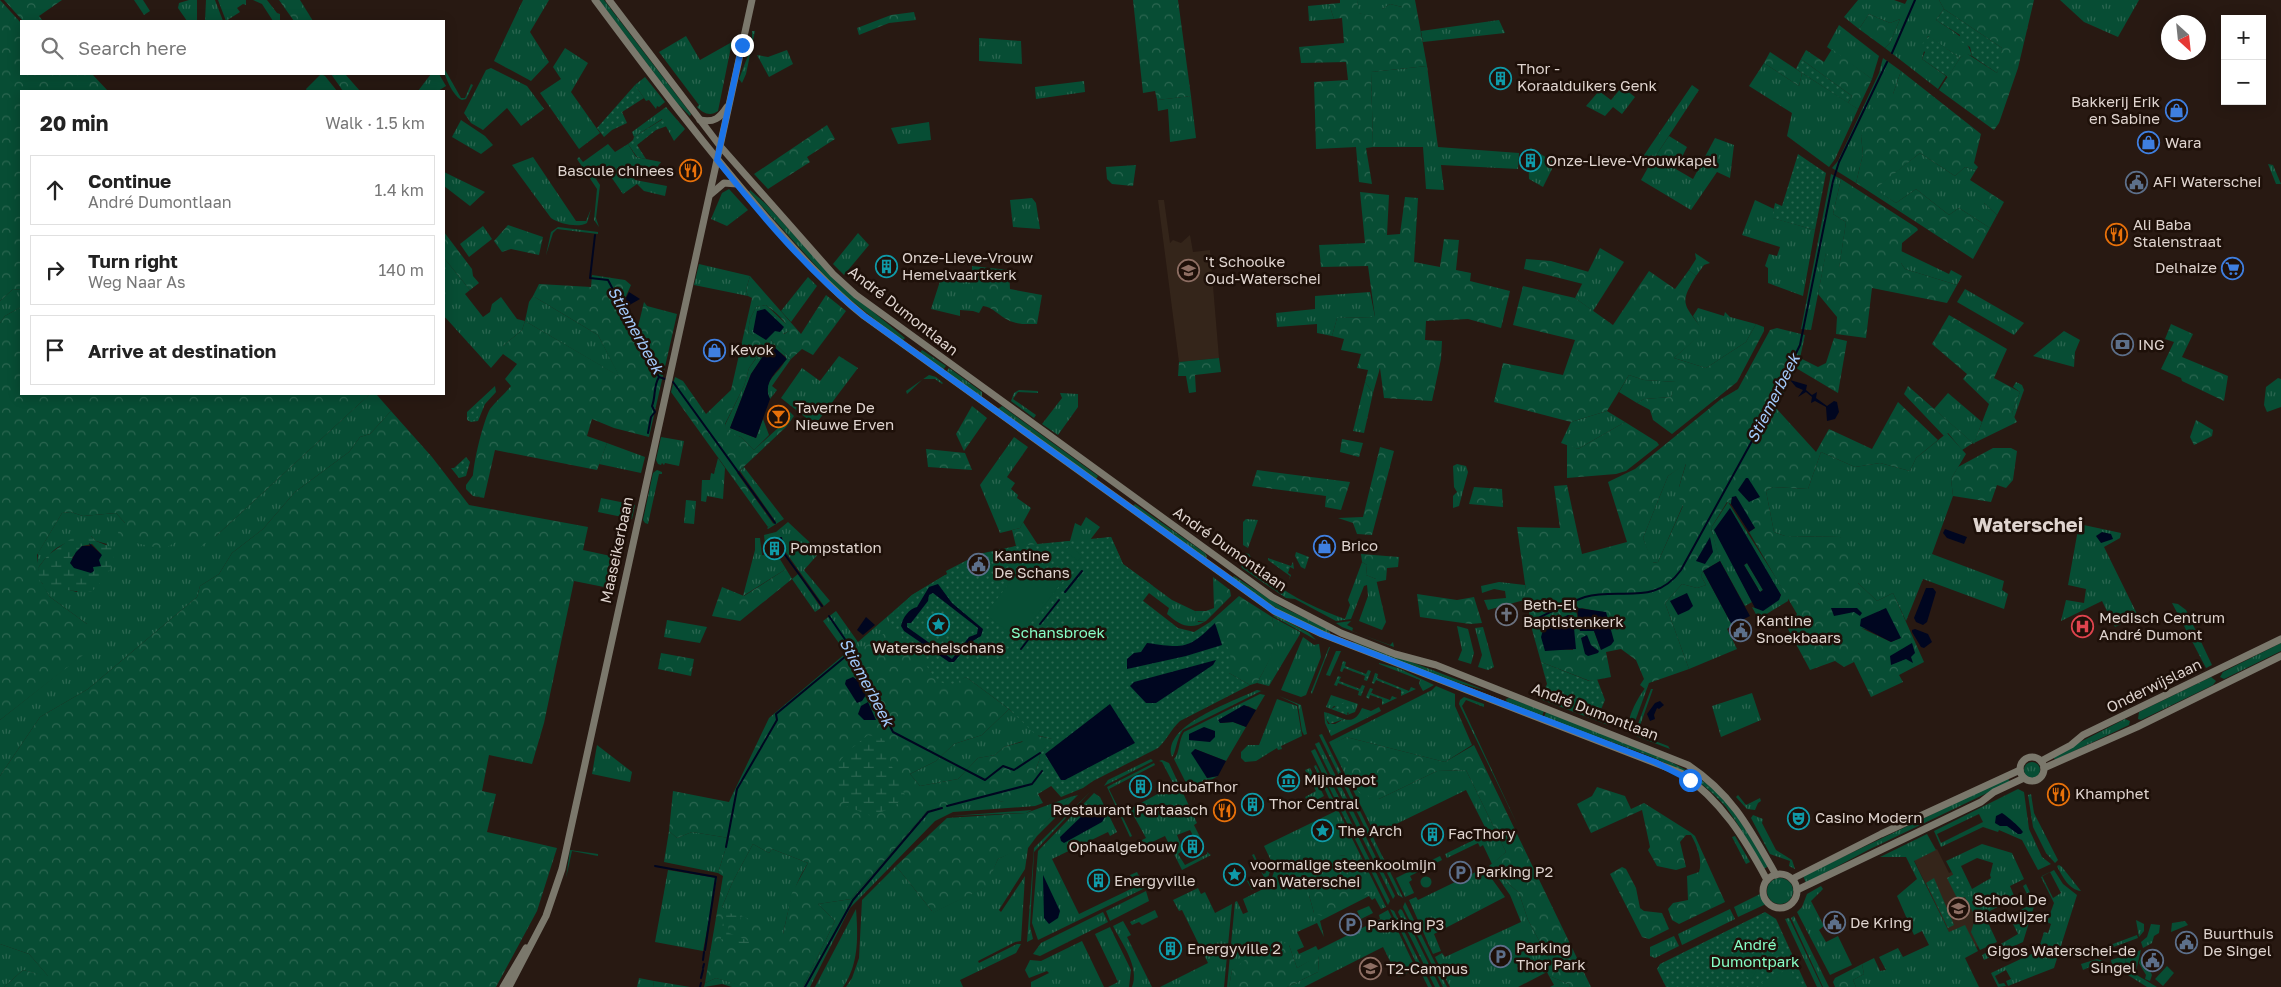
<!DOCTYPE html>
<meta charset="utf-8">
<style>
body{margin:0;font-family:"Golos Text",sans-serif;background:#f2f2f2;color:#222}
.controls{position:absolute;right:15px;top:15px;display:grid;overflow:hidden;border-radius:0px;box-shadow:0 2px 12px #0003}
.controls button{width:45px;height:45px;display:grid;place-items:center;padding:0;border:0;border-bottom:1px solid #e0e0e0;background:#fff;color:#222;font:25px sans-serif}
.compass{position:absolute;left:2161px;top:15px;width:45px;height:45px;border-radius:50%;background:#fff;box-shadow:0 2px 12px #0003;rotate:153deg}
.stop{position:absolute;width:15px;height:15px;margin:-11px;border:4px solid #1a73e8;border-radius:50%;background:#fff}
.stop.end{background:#1a73e8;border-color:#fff;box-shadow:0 1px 5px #0008}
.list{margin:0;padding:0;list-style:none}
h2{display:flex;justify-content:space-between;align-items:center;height:65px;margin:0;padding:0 20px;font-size:21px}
h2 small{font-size:16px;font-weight:400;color:#767676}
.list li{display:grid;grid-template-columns:32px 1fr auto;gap:15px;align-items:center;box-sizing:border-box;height:70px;margin:0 10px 10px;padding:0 10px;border:1px solid #e0e0e0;border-radius:0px}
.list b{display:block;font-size:19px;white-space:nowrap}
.list p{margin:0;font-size:16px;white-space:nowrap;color:#767676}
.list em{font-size:16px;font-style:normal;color:#767676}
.icon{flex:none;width:28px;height:28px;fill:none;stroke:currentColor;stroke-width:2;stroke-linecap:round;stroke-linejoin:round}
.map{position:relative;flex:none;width:2281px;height:987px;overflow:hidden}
.search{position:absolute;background:#fff;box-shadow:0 2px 12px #0003;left:20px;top:20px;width:425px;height:55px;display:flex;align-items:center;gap:12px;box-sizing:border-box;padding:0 18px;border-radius:0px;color:#767676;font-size:19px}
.panel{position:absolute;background:#fff;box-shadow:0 2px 12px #0003;left:20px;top:90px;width:425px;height:305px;border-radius:0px}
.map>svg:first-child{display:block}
.education{fill:#34251a}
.grass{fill:url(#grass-tufts);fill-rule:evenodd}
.forest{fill:url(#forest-crowns);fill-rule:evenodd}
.wetland{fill:url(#wetland-marsh);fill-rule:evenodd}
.park{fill:url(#park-dots)}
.pitch{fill:#074d34}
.water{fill:#000620;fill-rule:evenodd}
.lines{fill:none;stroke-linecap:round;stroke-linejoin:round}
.stream{stroke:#000620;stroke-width:2}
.secondary{stroke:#7b786c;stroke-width:7}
.route{stroke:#1a73e8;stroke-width:6}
.labels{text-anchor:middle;stroke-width:5;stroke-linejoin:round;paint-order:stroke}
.poi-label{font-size:15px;fill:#dfd4cf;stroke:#1e1009;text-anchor:start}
.street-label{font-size:15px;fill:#dfd4cf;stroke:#1e1009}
.park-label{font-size:15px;fill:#86fec6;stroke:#1e1009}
.water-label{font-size:16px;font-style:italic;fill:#a2cafb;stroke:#1e1009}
.district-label{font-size:20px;font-weight:bold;fill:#dfd4cf;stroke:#1e1009}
</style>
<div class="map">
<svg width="2281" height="987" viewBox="0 0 2281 987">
<defs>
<pattern id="grass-tufts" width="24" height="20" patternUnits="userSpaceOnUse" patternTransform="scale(1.25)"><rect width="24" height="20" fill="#074d34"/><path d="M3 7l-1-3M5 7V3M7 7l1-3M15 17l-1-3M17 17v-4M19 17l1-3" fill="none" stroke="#2b6650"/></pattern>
<pattern id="forest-crowns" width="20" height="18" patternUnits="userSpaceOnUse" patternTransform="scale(1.25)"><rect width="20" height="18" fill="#074d34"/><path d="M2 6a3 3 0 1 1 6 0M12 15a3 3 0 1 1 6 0" fill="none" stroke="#2b6650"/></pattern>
<pattern id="wetland-marsh" width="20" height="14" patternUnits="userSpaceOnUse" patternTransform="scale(1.25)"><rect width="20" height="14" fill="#074d34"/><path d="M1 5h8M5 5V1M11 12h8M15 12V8" fill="none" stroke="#2b6650"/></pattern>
<pattern id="park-dots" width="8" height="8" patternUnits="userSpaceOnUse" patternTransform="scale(1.25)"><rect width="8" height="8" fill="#074d34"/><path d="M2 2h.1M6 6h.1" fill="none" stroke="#2b6650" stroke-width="1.8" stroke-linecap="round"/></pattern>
</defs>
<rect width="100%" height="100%" fill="#281912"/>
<g class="education">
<path d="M1158 200H1164L1170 243 1173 240 1181 243 1190 235 1193 252 1210 250 1219 358 1179 362Z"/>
<path d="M1937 849 1949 873 1958 869 1993 939 1960 955 1914 860Z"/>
</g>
<g class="grass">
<path d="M189 0H197V21H187L178 8 179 3Z"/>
<path d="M206 0H215L223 21H205Z"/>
<path d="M218 0H246V5L243 4 237 8 240 12 226 21Z"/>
<path d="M253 0H267L277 13 280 14V21H273L262 4Z"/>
<path d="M523 0H549L530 32 549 62 531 81 494 61Z"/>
<path d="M599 0H604L691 114 690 116 676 102Z"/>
<path d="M1357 0H1402V7L1390 4 1382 9V19L1358 13Z"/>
<path d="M1858 0H1894L1905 4 1907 0H1939L1944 9 1936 20C1951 30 1968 38 1972 56L1966 54 1960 58 1928 36 1922 59 1946 76 1938 89 1885 48 1890 43 1900 19 1890 23 1869 14 1859 29 1844 17Z"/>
<path d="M2060 0H2139L2118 37 2084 22Z"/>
<path d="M1329 4 1334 19 1309 21 1308 6Z"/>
<path d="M1499 20 1505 33 1423 42 1421 31Z"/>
<path d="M1839 25 1879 56 1872 79 1827 47Z"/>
<path d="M752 31H755L746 74 742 83 739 79 752 45Z"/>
<path d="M686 36 700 60 732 42 718 111C710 117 703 113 697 107L699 105 659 52Z"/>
<path d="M979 38 1021 41 1022 64 979 61Z"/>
<path d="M565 48 588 63 571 92 600 133 579 149 540 93 561 79 553 67Z"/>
<path d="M787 50 793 64 769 77 757 55 768 57Z"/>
<path d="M1883 58 1901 71 1893 94 1861 136 1863 154 1856 183 1832 168 1838 161 1879 73Z"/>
<path d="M1764 63 1799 86 1802 73 1858 109 1835 159 1829 167 1787 136 1792 113 1749 86Z"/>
<path d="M1427 66 1438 147 1519 153 1518 169 1441 165 1444 190 1426 189 1423 147H1373L1371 72Z"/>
<path d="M444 68 461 98H465L471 84 473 85 466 99 462 100C454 97 444 77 444 68Z"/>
<path d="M491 68 527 86 544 109 521 126 507 108 483 130 471 123 464 113 486 70Z"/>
<path d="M321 74 325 76 337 91H307L306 89Z"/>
<path d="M431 74H439L446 86 438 91H418Z"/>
<path d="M645 77 665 102 659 107 657 106 656 109 649 100 646 101 635 85Z"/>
<path d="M1084 81 1085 92 1036 99 1035 87Z"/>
<path d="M1692 85 1699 90 1655 157 1693 179 1715 138 1734 145 1730 178 1717 172 1691 210 1641 180 1650 164 1642 158Z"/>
<path d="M1622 87 1635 97 1622 114 1613 107 1605 116 1586 106 1599 91 1611 100Z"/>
<path d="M1191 96 1196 138 1170 142 1168 109 1158 111 1157 100Z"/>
<path d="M666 107 685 129 674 141 662 119 634 137 632 132Z"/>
<path d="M461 120 485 136 493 145 481 154 452 137Z"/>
<path d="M929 122 931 140 898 144 891 128Z"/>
<path d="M608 144 615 152 628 144 636 157 661 162 654 171 629 166 627 168 635 180 667 186 665 196 644 191 637 184 623 194 607 171 596 179 600 185 596 218 599 227 594 220 597 189 577 159 579 157 583 162Z"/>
<path d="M1531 148 1555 163 1543 187 1529 179 1528 151Z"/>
<path d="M1920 153 1955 176 1965 167 1976 170 1970 180 1990 193 1984 203 1997 215 1990 228 1959 208 1949 215 1916 189 1896 203 1874 189Z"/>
<path d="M533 157 576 221H586L591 209 587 223C579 228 559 224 551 218L512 165Z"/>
<path d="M2268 164 2273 165 2281 184H2276Z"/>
<path d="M444 172 485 192 470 206 444 186Z"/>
<path d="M1831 174 1841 179 1833 214 1846 222 1839 269 1826 253 1811 330 1801 329Z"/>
<path d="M729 189 748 210 727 226 711 219 722 193Z"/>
<path d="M750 190 766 204 838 283 905 338 903 340 899 339 836 288 749 192Z"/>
<path d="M1032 198 1036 203 1040 229 1013 227 1010 200Z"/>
<path d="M1755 200 1774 209 1773 218 1815 230 1803 296 1768 283V268L1765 266 1769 254 1777 256 1780 247 1742 235Z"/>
<path d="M483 226 492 239 469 257 460 244Z"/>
<path d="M558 227 598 232V234L557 229 553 233 546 255 551 232Z"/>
<path d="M858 233 869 245 844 275 833 264Z"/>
<path d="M1600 248 1624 262 1593 311 1575 298Z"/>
<path d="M1901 251 1949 274 1951 270 1962 276 1957 285 1905 269 1901 263Z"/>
<path d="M1695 253 1710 263 1704 265 1696 276 1689 270 1696 259Z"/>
<path d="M444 258 470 290 465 294 483 317 490 312 492 304 501 297 517 319 525 321 529 302 533 296 598 335 620 377 525 321 522 330 503 346V354L491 368 444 316Z"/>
<path d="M699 264 750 276 746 290 748 296 694 285Z"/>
<path d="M942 275 973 280V311L960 310V316L931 309Z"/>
<path d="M808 277 817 286 791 322 781 311Z"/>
<path d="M13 289 21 290V307L5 316 0 323V301Z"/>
<path d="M1965 289 2024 323 2014 335 1957 302Z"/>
<path d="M1370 292 1375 317 1337 318 1332 336 1317 333V324L1277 327 1276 313 1315 309V296Z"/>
<path d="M766 305 788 326 789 331 771 340 791 359 772 386 777 390 770 399C760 379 783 373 786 357L771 345 751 374 730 428 756 438 763 419 769 435 754 450 741 437 728 433 725 425 744 386 749 368 766 345 748 332 750 319 756 307Z"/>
<path d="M1698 308 1724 316 1725 312 1730 317 1756 324 1746 342 1706 368 1674 358 1703 332 1693 316Z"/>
<path d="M2064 331 2080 340 2075 352 2074 367 2033 356Z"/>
<path d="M922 350 946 366 943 370 920 353Z"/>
<path d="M839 356 858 368 815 425 781 398 802 368 820 381Z"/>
<path d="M949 368 982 392V397L946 372Z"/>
<path d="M929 375 936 377 943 383 942 384 935 379H923L907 394 906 391Z"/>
<path d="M1629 375 1644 380 1677 382 1671 397 1644 399 1637 403 1619 392Z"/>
<path d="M2278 378 2281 379V407L2267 412 2264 405 2266 387Z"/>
<path d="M1365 382 1373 393 1364 433 1353 431Z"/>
<path d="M2016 382 2022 385 2024 390 2014 418 2012 413 2020 392 2013 387Z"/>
<path d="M495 386 496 392 485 404 478 421 471 422 467 420V412Z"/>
<path d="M1019 390 1038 391V393L1018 392 1013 399 1036 415 1034 418 1011 401 1014 393Z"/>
<path d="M1060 393 1078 394V407L1058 435 1042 424 1062 398Z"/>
<path d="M1948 393 1982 422 1974 444 1934 409Z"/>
<path d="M370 394H376L391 411 370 434 360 437 349 452 295 492 263 529 232 553 219 574 200 586 197 597 88 689 40 717 0 776V720L87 651V624L50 597 41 583 77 592 107 544 96 541 91 536C64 542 55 545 38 568V553L62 513 71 512 83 516 116 513 125 523 181 539 216 536Z"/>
<path d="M1002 406 1098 476 1095 481 998 409Z"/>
<path d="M1607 411 1625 422 1578 449 1561 443 1571 422Z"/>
<path d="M1947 433 1966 454 1951 479 1953 496 1932 554 2004 581 2002 590 2008 594 2004 609 1923 579 1906 621 1893 593 1877 601 1858 583 1840 537 1785 536 1774 532 1766 491 1773 487 1808 489 1821 452 1855 467 1880 463 1910 471 1916 458Z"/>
<path d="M661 437 684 441 679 466 665 463 664 465 662 463 661 465 658 464 656 460Z"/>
<path d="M1014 437 1028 447 1007 477 1015 483 1011 489 1018 495 1017 498 1031 508 1020 528 1000 533 980 485Z"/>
<path d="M607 443 645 457 641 473 599 464Z"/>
<path d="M718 458 725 468 723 499 707 496 706 502 701 501 702 480H710L711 473 714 474Z"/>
<path d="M1686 463 1679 487 1683 505 1658 562 1652 563 1643 538 1668 476Z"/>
<path d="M1457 464 1466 466 1468 472 1459 506 1453 508V496L1457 492 1454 487 1453 466Z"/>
<path d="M744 467 784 519 768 529 767 528 776 522 740 471Z"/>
<path d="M657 470 662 472V474H659L648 524 645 523 643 520 653 473Z"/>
<path d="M474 474 473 485 477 496 484 498 473 496 466 489V485Z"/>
<path d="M601 498 635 505 632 519 598 512Z"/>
<path d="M686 500 696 501 694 524 684 523Z"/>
<path d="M1728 502 1788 597V601L1765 615 1757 616 1752 607 1755 608 1781 595 1767 573 1715 529 1752 602 1745 606 1719 559 1711 528Z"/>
<path d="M1135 504 1205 553 1207 557 1205 559 1133 506Z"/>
<path d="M1086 517 1100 527 1090 540 1111 537 1123 564 1172 600 1195 611 1198 622 1206 621C1190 631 1180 625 1167 614L1169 608 1149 593 1139 606 1055 543 1070 541 1075 523 1081 526Z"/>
<path d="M1246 519 1258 520 1248 548 1243 545V522Z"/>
<path d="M788 522 820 552 804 570 830 601 824 606 785 551 782 537 779 538 780 550H778V544H765L764 535 776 532Z"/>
<path d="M2079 524 2121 533 2120 538 2104 547 2138 616 2115 627 2102 601 2061 621 2066 600 2084 603 2086 589 2068 585Z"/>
<path d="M755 538H760L762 555 778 556 786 569 743 596 755 550Z"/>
<path d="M1245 553 1249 554C1264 586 1313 607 1345 619L1350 605 1348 600 1362 562 1367 565 1366 575 1376 579 1386 622 1382 630 1359 621 1368 596 1367 585 1364 586 1351 619 1336 621 1295 599 1286 598 1242 568 1239 561Z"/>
<path d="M1703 571 1732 625 1727 629 1737 649 1689 669 1665 603 1682 584 1697 588 1706 585 1701 576Z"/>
<path d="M798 574 821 608 815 612 792 579Z"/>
<path d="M945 575 950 583 936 652 976 685 966 677 849 657 823 621 836 611 858 642 912 595Z"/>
<path d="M1234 576 1282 607 1328 629 1330 633C1308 632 1252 592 1232 578Z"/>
<path d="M1499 582 1525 585 1528 599 1488 610 1484 600 1506 598 1505 591 1494 589 1482 593 1481 586Z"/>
<path d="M2172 603 2178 604 2186 610 2212 665 2206 668Z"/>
<path d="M1275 615 1309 633 1316 640 1273 616Z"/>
<path d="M1272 617 1300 632V634L1269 686 1257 683C1270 660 1278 645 1272 617Z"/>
<path d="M667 620 707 627 700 643 664 637Z"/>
<path d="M1351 621 1347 625 1353 628 1352 631 1390 645 1393 642 1394 647 1342 627 1336 623Z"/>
<path d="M1457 626 1468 629 1474 653 1471 664 1458 660 1462 650Z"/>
<path d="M1483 627 1494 667 1488 670 1478 667 1482 655 1475 628Z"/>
<path d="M1303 637 1314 645 1319 644 1321 657 1306 695 1301 697 1281 690Z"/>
<path d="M1354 642 1394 657 1401 658 1487 691 1445 679 1353 644Z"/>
<path d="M2281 643V651L2224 679 2220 677 2223 672Z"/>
<path d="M1329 647H1330L1312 694 1311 692Z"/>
<path d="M1336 651H1341L1330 676 1326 675Z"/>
<path d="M1379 663 1398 668 1434 685 1423 691 1419 684 1420 680 1379 664Z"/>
<path d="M2211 677 2216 681 2213 685 2141 720 2138 719 2139 712Z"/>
<path d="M1649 683 1633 727 1628 733C1626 717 1639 695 1649 683Z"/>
<path d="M1436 686 1455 694V706L1472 745 1445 762 1346 737 1335 743 1379 799 1437 771 1466 770 1506 852 1492 864 1483 845 1480 847 1478 843 1447 858 1445 854 1488 833 1466 790 1386 829 1376 836 1329 742 1432 690Z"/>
<path d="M1651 689H1653L1637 734 1668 746 1670 749 1636 736 1635 732Z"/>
<path d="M1257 690 1266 692 1261 691 1183 730C1176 739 1176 753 1172 757 1161 725 1235 701 1257 690Z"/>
<path d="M1752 693 1761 720 1721 737 1712 706Z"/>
<path d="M1260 694 1265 695 1256 710 1248 706 1220 723 1233 722 1246 727 1226 761 1195 749 1207 778 1218 776 1202 785 1200 782 1190 791 1174 759C1180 753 1178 741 1184 732Z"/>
<path d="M1331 695 1358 704 1355 712 1347 715 1349 713 1334 706 1331 709 1326 707Z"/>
<path d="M1279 696 1301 705 1307 734 1304 735 1302 731 1298 705Z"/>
<path d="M1464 697 1484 704V707L1466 700 1462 706 1518 826 1459 704 1460 700Z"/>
<path d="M1509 698 1544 711 1542 716 1507 702 1506 699Z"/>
<path d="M1277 699 1297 706 1302 736 1281 746 1282 749 1278 750 1277 748 1256 761 1245 762 1241 758V752L1248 745H1259Z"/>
<path d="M1379 707 1381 711 1331 736 1325 723 1324 712 1328 713 1326 719 1328 724H1335L1344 719C1353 722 1358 717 1362 708L1371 711Z"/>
<path d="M1009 709 1039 736 1004 747 995 755 978 758 958 779 920 786 910 774 936 761 954 744 982 735Z"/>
<path d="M1546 712 1614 738 1612 742 1544 717Z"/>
<path d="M2125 719 2130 721 2129 725 2055 760 2053 756Z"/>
<path d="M1322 734 1403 898 1398 895 1319 735Z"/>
<path d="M1319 742 1395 896 1393 899 1315 744Z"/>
<path d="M597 745 632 772 630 782 592 774Z"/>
<path d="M1315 749 1390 901 1388 905 1311 751Z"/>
<path d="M1151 759 1153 761 1104 786 1108 780Z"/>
<path d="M1162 760 1169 763 1197 823 1194 825 1202 841 1197 843 1190 830 1177 835 1183 850 1178 854 1185 865 1207 854V852L1211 855 1182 870 1165 836 1137 849 1134 844 1146 838 1130 809 1174 785 1162 762 1159 761Z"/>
<circle cx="2032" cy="770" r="8"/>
<path d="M1154 763 1155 765 1109 789 1132 836 1130 837 1107 787Z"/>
<path d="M1316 765 1337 807 1334 809 1314 766Z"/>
<path d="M1310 768 1324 796 1309 804 1305 797 1316 791 1305 770Z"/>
<path d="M1036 769 1061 780 1038 794 1043 803 1035 806 953 812 935 821 850 908 810 987H803L835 921 818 904 851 899 927 811 987 794 1002 802 1036 781Z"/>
<path d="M2008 778 2010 782 1868 850 1806 883 1803 876Z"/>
<path d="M2018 789 2024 792 2029 829 2042 857 2051 864 2038 870 2022 840 1999 830 1998 832 1983 827 1941 847 1934 831ZM1979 814 1983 822 1941 843 1937 834Z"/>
<path d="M1090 792 1034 852 1030 926 1033 939 1027 942 1034 848Z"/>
<path d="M1094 793 1100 797 1117 832 1110 836 1108 832 1052 859 1079 914 1135 887 1130 875 1137 872 1145 888 1038 940 1032 923 1038 851Z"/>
<path d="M2031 794 2034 813 2058 860 2055 863 2046 853 2033 827 2028 795Z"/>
<path d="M1078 795 1037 836 1028 848 1025 869 999 910 1001 912 1025 876 1021 941 1015 942 978 961 979 963 1017 944H1021L1016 953 960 980 963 987H846L852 978 859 958 862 900 896 866 932 911V913L985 887 998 859 1022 847 1070 797Z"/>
<path d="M1738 795 1746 805 1760 798 1761 801 1758 803 1755 810 1747 809 1736 797Z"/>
<path d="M1729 804 1769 866 1763 869 1739 826 1726 807Z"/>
<path d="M1032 810 1026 813 952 816Z"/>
<path d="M1338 810 1386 907 1381 909 1375 898 1372 900 1369 896 1320 921 1324 937 1317 923 1297 932 1304 947 1297 950 1299 954 1316 946 1318 950 1380 919 1379 915 1388 910 1416 969 1398 977 1383 947 1304 987H1287L1318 972 1319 956 1297 968 1289 945 1232 970 1229 987H1227L1235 902 1237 901 1243 914 1248 912 1243 899 1269 886 1275 869 1264 846ZM1318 823C1325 822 1329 826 1329 832L1324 838 1319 839 1313 834 1314 826ZM1346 855 1314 913 1309 895 1319 870H1333L1339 856Z"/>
<path d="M1753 815 1763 819 1762 823 1776 850 1792 860 1795 869 1789 866 1790 861 1770 854 1751 818Z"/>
<path d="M669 831 677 838 692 832 729 838 718 873 664 862Z"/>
<path d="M1927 834 1936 850 1914 861 1949 932 1965 925 1978 951 1965 958 1979 987H1856L1853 980 1864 974 1862 964 1874 958 1880 971 1886 970 1879 957 1898 948 1903 957 1929 945 1922 931 1914 935 1897 896 1917 879 1906 857H1880Z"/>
<path d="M1735 836 1750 862 1746 864 1732 837Z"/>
<path d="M753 844 769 853 772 849 808 863C793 886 789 907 783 934L757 942 722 907 733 881Z"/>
<path d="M1982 844 2012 853 2024 879 2010 886 2015 898 1984 914 1997 942 1980 950 1971 932 1974 922 1977 920 1946 861ZM1977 858 1993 863 1990 875 1991 878 1972 889 1961 866Z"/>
<path d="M570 850 598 854V856L572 851 566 878Z"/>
<path d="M1254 854 1263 874 1266 873 1262 865 1268 862 1271 869 1266 883 1252 890 1247 881 1252 879 1255 885 1265 879 1252 855Z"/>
<path d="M1440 856 1442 860 1410 876 1412 880 1409 882 1414 893 1405 897 1396 878Z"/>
<path d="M2059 865 2062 867 2081 891C2069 890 2062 876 2057 866Z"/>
<path d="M1484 868 1505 897 1434 934 1441 951 1433 954 1409 900 1416 897 1418 900Z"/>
<path d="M1492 869 1519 893 1528 920 1550 961 1547 972 1518 987H1450L1435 957 1442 953 1445 957 1521 922 1510 895Z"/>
<path d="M668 870 717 878 703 951 655 942Z"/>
<path d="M2054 870 2063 884 2077 895 2054 968 2008 986 2006 981 2011 979 2006 970 1995 976 1999 984 2004 983 2006 986 1998 987 1991 973 2038 951 2044 932 2048 933 2051 924 2047 922 2054 903 2041 877ZM2050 872 2061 893 2053 898 2042 876Z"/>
<circle cx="1426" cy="882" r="5.5"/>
<circle cx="1780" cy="891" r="13"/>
<path d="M2026 884 2035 903 2023 942 1984 960 1982 955 2018 934 2009 916 2032 904 2023 886Z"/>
<path d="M1821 886 1823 889 1811 901 1824 926 1819 930 1826 942 1838 936 1852 965 1830 975 1797 912 1802 907 1807 894Z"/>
<path d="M1198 888 1201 894 1205 892 1215 913 1232 904 1224 987H1160L1208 963 1182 910 1179 911 1173 900Z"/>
<path d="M1146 891 1149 901 1110 921 1106 911Z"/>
<path d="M1760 894 1766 904 1738 917 1734 907Z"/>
<path d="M1405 902 1447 987H1443L1403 907Z"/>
<path d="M1369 906 1373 913 1361 919 1357 911Z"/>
<path d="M856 909C858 936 859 964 843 987H815Z"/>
<path d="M1390 909 1394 911 1432 987H1428Z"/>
<path d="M1400 909 1402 910 1440 987H1435L1398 912Z"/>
<path d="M1730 909 1735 919 1682 945 1678 934Z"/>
<path d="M1155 910 1158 917 1142 925 1139 922 1132 925 1130 922Z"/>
<path d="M1103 912 1108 922 1040 956 1033 954 1041 943Z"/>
<path d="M1794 916 1829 987H1823L1791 918Z"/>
<path d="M1789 918 1822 987H1817L1785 919Z"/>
<path d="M2136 920 2144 924V931L2139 937Z"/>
<path d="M1123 921 1131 935 1127 937 1152 987H1132C1140 967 1122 944 1113 926Z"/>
<path d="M2185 921 2188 925 2171 932 2172 923Z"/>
<path d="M2151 924 2160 925 2159 933 2154 936 2152 943 2143 948 2141 942 2147 937Z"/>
<path d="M1110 927 1131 970 1129 987H1108L1118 982 1095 934Z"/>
<path d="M2137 935 2138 938 2097 953 2094 951Z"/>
<path d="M1674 936 1679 946 1655 958 1650 956V947Z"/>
<path d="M1082 941 1104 987H1031V982L1049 973 1047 971 1029 978 1025 970 1030 960 1041 961Z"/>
<path d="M0 944 29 954 49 977 23 970 4 987H0Z"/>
<path d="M2127 955 2124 968 2136 971 2135 974 2157 987H2147L2112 965 2111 960Z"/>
<path d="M2141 957 2144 958 2152 975 2150 981 2145 979 2146 975 2139 963Z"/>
<path d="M2097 959 2103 961 2083 970 2081 964Z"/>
<path d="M1549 976 1569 984 1570 987H1550L1554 985Z"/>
<path d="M639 978 654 981 653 987H637Z"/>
<path d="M716 978 744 986 745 987H732L722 984 704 987 705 983Z"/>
</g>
<g class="forest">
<path d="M0 0 21 23V74H92L108 91H21V290L13 289 0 301Z"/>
<path d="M4 0H62L39 16 43 21H23Z"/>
<path d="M134 0H143L150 11 144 15Z"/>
<path d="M279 0H300L313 21H294Z"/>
<path d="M1133 0H1178L1191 96 1157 100 1155 91 1143 93Z"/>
<path d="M1340 0H1357L1359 13 1382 18V9L1390 4 1402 7V0H1415L1427 66 1371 72 1373 147 1366 148 1372 184 1359 182 1356 147 1316 149 1314 82 1348 80 1346 62 1301 63 1299 47 1344 43 1342 18 1334 19 1329 4 1340 3Z"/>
<path d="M1939 0H2034L2018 68 1999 123 1994 130 1939 90 1960 58 1966 53 1997 73 2002 48 1944 9Z"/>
<path d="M914 12 916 20 889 23 859 35 857 28 891 15Z"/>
<path d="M1869 14 1890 23 1900 19 1890 43 1885 48 1859 29Z"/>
<path d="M1832 49 1872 79 1858 109 1848 103 1852 96 1801 59 1806 50 1824 62Z"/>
<path d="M1770 52 1802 73 1799 86 1764 63Z"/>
<path d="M1901 71 1981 134 1974 163 1978 167 1976 170 1965 167 1955 176 1920 153 1875 189 1896 203 1916 189 1949 215 1959 208 1990 228 1973 259 1856 183 1863 154 1861 136 1880 90 1893 94Z"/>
<path d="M331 74H345L360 91H343Z"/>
<path d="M827 125 835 139 807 157 810 162 768 189 754 174Z"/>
<path d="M1669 136 1687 147 1676 169 1655 157Z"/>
<path d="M1136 165 1133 186 1112 184 1107 179 1106 167Z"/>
<path d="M1841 179 1917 228 1918 230 1902 243 1901 263 1905 269 1957 285 1947 303 1872 288 1866 338 1836 334 1837 317 1818 294 1826 252 1839 268 1846 222 1833 214Z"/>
<path d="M1360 192 1389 195 1387 235 1400 234 1405 197 1418 198 1414 262 1440 267 1444 239 1459 240 1456 270 1471 273 1470 281 1510 291 1501 328 1468 319 1426 321 1425 340 1442 341 1441 359 1432 401 1384 398 1380 368 1373 393 1365 382 1368 370 1357 368 1361 354 1341 350 1344 339 1332 336 1337 318 1375 317 1368 266 1321 267 1319 245 1365 243Z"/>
<path d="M1990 193 2004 202 1997 215 1983 202Z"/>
<path d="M508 225 543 237 539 255 511 249 502 252 494 241Z"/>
<path d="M444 232 472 269 473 276 479 283 470 290 444 258Z"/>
<path d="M1526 259 1551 261 1589 272 1583 284 1524 269Z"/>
<path d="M972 266 1009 270 1010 289 1042 295 1037 324C1027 324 1018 325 1008 320 999 316 993 307 983 306L979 313 973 311Z"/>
<path d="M1689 270 1696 276C1677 306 1686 305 1704 332L1674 358 1706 368 1746 342 1756 324 1764 327V331L1737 382 1672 434 1653 420 1650 410 1637 403 1644 399 1671 397 1676 382 1644 380 1629 375 1607 411 1571 422 1494 402 1503 363 1563 375 1575 340 1513 325 1523 286 1575 298 1613 325 1649 271 1675 289Z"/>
<path d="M592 275 625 280 631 285 623 303 637 331 644 302 647 306 677 314 649 437 614 428 592 419 587 436 607 443 597 470 495 450 484 498C480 497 476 496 474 492 468 480 483 421 490 409 496 401 505 394 511 386L505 379 517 364 503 354V346L522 330 525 321 619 376 598 335 533 296 539 284 591 287Z"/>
<path d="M750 276 801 334 826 295 846 311 813 355 802 349 791 359 771 340 777 334H784L789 331C786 320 774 311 766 305L756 307 750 319 748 332 766 344 749 368 744 386 725 424 728 432 741 437 754 450 778 428 790 412 794 416 786 427 737 473 772 522 774 525 768 527 671 392 675 377 683 381 706 414 731 390 752 298 748 296 746 290Z"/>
<path d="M21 307V394H370L216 536 199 548 181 539 164 549 117 539 119 528 125 523 116 513 83 516 71 512 62 513 37 555 40 580 50 597 87 624V652L0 720V323L5 316Z"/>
<path d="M1949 315 2007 349 1994 378 2020 392 2012 413 2017 422 1974 443 1989 404 1963 379 1967 374 1932 344Z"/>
<path d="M2171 324 2193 334 2182 357 2228 376 2224 401 2182 381 2181 378 2161 369 2174 342 2165 339Z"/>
<path d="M1777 328 1805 335 1800 358 1818 367 1826 363 1834 338 1847 341 1838 393 1796 368 1776 408 1816 452 1829 429 1872 449 1898 402 1938 440 1916 458 1910 471 1880 463 1855 467 1821 452 1808 489 1773 487 1766 491 1774 532 1785 536 1840 537 1863 562 1858 583 1877 601 1893 593 1924 662 1899 675 1903 682 1871 697 1854 662 1844 667 1835 661 1810 670 1787 627 1797 614 1749 532 1755 528 1732 497 1731 504 1727 502 1711 528 1720 561 1703 571 1701 576 1706 585 1697 588 1682 584 1665 603 1689 669 1649 683 1645 689 1640 685 1644 679 1636 660 1621 649 1606 652 1611 677 1590 681 1541 662 1531 626 1517 527 1560 528 1554 486 1567 485 1582 554 1627 542 1608 482 1635 469 1721 399 1738 389 1770 330ZM1686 464 1677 494 1683 506 1658 562 1653 563 1643 538 1668 476ZM1582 608 1595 611 1601 650 1594 631H1580L1576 610ZM1568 615 1573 618V650C1552 648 1557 654 1543 635L1544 627ZM1861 628 1900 638 1891 642Z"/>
<path d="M1219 358 1221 372 1195 375 1196 392 1189 393 1186 376H1178L1179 362Z"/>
<path d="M1908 386 1973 443 1962 450 1948 433 1944 436 1904 394Z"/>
<path d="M972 406 987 418 964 451 956 434Z"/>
<path d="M391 411 432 457 469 505 588 527 583 550 620 558 614 589 574 581 544 723 532 764 489 755 482 791 496 794 487 832 557 848 537 911 496 987H4L23 970 48 976 29 954 0 944V776L40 717 88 689 197 597 200 586 219 574 232 553 263 529 295 492 349 452 360 437 370 434Z"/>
<path d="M2196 420 2213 430 2212 436 2194 445 2190 437Z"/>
<path d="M1625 422 1657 442 1659 445 1626 471 1616 474 1567 478V444L1578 449Z"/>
<path d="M1342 439 1363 443 1359 457 1340 452Z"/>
<path d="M1380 447 1394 451 1372 535 1357 534 1353 523 1338 518 1363 517Z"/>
<path d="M1993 448H2011L2017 451 2013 480 2006 488 1997 485 1991 502 1953 496 1951 479 1958 467Z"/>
<path d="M926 449 965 453 972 470 928 467Z"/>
<path d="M1257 470 1350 482 1341 510 1325 507 1326 496 1252 486Z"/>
<path d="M1474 487 1502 489 1503 507 1469 504Z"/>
<path d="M1023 522 1040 548 1013 547 1016 546 1012 530 1020 528Z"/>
<path d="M1361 554 1399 557 1398 567 1387 568 1386 580 1376 582V579L1366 575 1367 565 1362 562Z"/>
<path d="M1747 563 1763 590 1760 592 1744 565Z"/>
<path d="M786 569 792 579 740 621 712 616 722 587 744 596Z"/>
<path d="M1213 577 1230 590 1231 596 1206 621H1196L1195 611H1206L1214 608Z"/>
<path d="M1417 594 1457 600 1474 597 1482 623 1470 624 1420 617Z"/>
<path d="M1239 596 1272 617C1279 647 1271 658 1257 683L1250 685 1229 673 1210 622Z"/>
<path d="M891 629 906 638 916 649 931 672 951 684 966 677 1009 709 982 735 954 744 936 761 910 774 920 786 958 779 978 758 995 755 1004 747 1022 742 1028 734 1053 739 1039 755 1040 758 1036 769V781L1023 795 1002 802 987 795 927 811 851 899 818 904 835 921 803 987H745L716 978 705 983 723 876 718 873 729 838 692 832 677 838 669 831 673 791 729 802 769 718 846 653 849 657ZM753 844 769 853 772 849 808 863 792 893 783 934 722 907 733 881Z"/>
<path d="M661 653 694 659 691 676 658 669Z"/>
<path d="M1346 737 1445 762 1474 745 1591 987H1570L1569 984 1549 976 1547 972 1550 961 1528 920 1519 893 1489 866 1506 852 1466 770 1437 771 1379 799 1359 793 1334 743Z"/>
<path d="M1597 787 1625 796 1631 809 1644 803 1690 832 1695 836 1725 902 1679 924 1672 920 1668 909 1673 903 1688 900 1687 876 1699 872C1703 862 1697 845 1691 835H1686L1680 842 1686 867 1676 870 1657 866 1648 850 1650 847 1642 810 1591 833 1577 804 1592 796Z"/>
<path d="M1070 797 1021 849 998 859 986 887 931 914 932 911 896 866 947 818 1026 813Z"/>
<path d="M1346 855 1362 863 1375 890 1322 916 1314 913 1309 895 1310 875 1319 870H1333L1338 856Z"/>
<path d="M1622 867 1626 869 1636 888 1640 908 1644 911 1662 913 1669 929 1649 939 1642 937 1610 874Z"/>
<path d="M1285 943 1289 945 1297 968 1319 955 1318 972 1287 987H1229L1232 970 1245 960Z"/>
<path d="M1862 964 1864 974 1853 980 1856 987H1835L1833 982 1835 978Z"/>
<path d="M654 981 690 987H653Z"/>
</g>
<g class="wetland">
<path d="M75 536H91L96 541 113 548C117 564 103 582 91 592 82 592 44 589 40 581 38 578 39 572 38 568L48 555ZM92 544 102 555 96 568 93 569 72 558 82 546Z"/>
<path d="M868 735 884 739 894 773 905 795 894 807 871 816 844 805C831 762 835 762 868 735Z"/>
<path d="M724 911 741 917 739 922 728 925 729 933 751 942 752 946 721 939Z"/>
</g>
<g class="park">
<path d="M1944 9 2002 48 2001 61 1997 73 1972 56 1970 47 1958 40 1960 35 1936 20Z"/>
<path d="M1929 36 1960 58 1948 77 1922 59 1925 52 1919 48Z"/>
<path d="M1801 59 1852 96 1848 103 1796 69Z"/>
<path d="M635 85 644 98 622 112 627 123 612 130 604 137 597 128Z"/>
<path d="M663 119 667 126 656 130 637 145 646 159 637 157 628 144 633 140 634 137Z"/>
<path d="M1798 154 1826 173 1815 230 1772 218 1775 203 1782 206Z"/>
<path d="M482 401 484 404 477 419 471 421 468 419V413Z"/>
<path d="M466 457 470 462 466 476 459 478 451 468H454Z"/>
<path d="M1111 537 1123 564 1153 586 1142 600 1178 628 1194 632 1210 622C1223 636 1236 654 1229 673L1250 685 1180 721C1171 729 1167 740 1158 748L1093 781 1083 788 1061 797 1036 769 1040 758 1039 755 1052 739 1036 735 1009 709 966 677C962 679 956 684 951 684 934 687 924 659 916 648 909 640 900 635 891 629L889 617 912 595 947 574 946 571 979 554 1016 546Z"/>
<path d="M1296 552 1309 557 1305 569 1301 567 1295 556Z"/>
<path d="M1268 558 1291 566 1293 562 1294 569 1290 567 1288 573 1291 575 1289 580 1290 576 1268 560Z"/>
<path d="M1343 661 1346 662 1345 666 1366 674 1368 670 1371 671 1367 681 1364 680 1365 676 1344 668 1342 672 1340 671Z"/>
<path d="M1541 662 1589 681 1597 679 1605 700 1599 714 1610 719 1608 725 1540 699 1547 684Z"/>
<path d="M1375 673 1378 674 1377 678 1409 691 1411 687 1416 689 1401 696V690L1376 680 1374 684 1372 683Z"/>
<path d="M1338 676 1341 677 1339 681 1360 689 1362 685 1365 686 1361 696 1358 695 1359 691 1338 683 1337 686 1334 685Z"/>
<path d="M1370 688 1373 689 1371 693 1390 700 1392 696 1397 698 1382 705V699L1370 695 1369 699 1366 697Z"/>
<path d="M1345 702 1349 706 1347 715 1331 709Z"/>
<path d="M1328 713 1344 719 1330 724 1326 719Z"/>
<path d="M1614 738C1658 756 1695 768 1729 804L1726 807C1694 770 1657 759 1612 742Z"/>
<path d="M1958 872 1969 895 1958 900 1947 878Z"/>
<path d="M1934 878 1954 925 1948 928 1926 883Z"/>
<path d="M1765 912 1776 919 1807 987H1666L1657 969 1660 964Z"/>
</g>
<g class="pitch">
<path d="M1070 545 1082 556 1078 561 1065 551Z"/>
<path d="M1031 556 1063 581 1018 639 985 614Z"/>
<path d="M2141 950 2136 971 2124 968 2127 955Z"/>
<path d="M1752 959 1757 960 1759 965 1752 979 1747 977C1749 970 1744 964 1752 959Z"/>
<path d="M2167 966 2174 973 2163 986 2155 979Z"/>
<path d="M1790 968 1799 987H1764L1762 982Z"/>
</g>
<g class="water">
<path d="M629 292 640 299 626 307 624 302Z"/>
<path d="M765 309 784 327 780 332 775 331 766 340 753 332 757 311Z"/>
<path d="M771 344 787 359C777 371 762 383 770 399L756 438 730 428 751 374Z"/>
<path d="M1790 380 1807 385 1806 390 1812 395 1817 392 1816 398 1827 406 1834 401 1837 402 1839 412 1835 419 1827 421 1826 407 1815 401 1811 403 1812 397 1806 392 1798 397 1803 390 1796 387Z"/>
<path d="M1746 478H1748L1760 497 1749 502 1738 490Z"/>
<path d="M1736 496 1755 528 1749 532 1731 504 1732 497Z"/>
<path d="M1730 508 1781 595 1779 600 1763 611 1755 608 1714 530ZM1747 563 1763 590 1760 592 1744 565Z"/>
<path d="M1945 529 1967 537 1964 544 1947 538 1943 533Z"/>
<path d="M2102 532 2111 534 2113 539 2101 543 2096 536Z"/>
<path d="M1710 537 1713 552 1705 564 1696 561Z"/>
<path d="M89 543 102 555 99 560 101 566 93 567 94 571 91 573 74 568 70 563 76 552 82 546H90Z"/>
<path d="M1720 561 1750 616 1732 625 1703 571Z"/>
<path d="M938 584 952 603 983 629 981 636 971 642 954 662H949L904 631 901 626C903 617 909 609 917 607L929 587ZM933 593 978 628 977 634 969 637 952 659 907 627V623H911L928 601 929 595Z"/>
<path d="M1926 588H1933L1936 592 1927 622 1923 625 1916 622 1914 618Z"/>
<path d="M1687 593 1693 606 1689 610 1678 615 1670 601Z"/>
<path d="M1577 608 1606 612 1614 641 1611 645 1601 650 1594 631H1580Z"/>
<path d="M1831 608H1857L1862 613 1860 616 1854 612 1834 616Z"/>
<path d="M1886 608 1901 638 1891 642 1860 626 1861 619Z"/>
<path d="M1568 615H1572L1573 618 1576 649 1545 651 1541 637 1544 627Z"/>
<path d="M866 617 875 625 863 635 857 630Z"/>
<path d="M1215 623 1222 645 1186 656 1127 669V659L1134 653 1141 652 1147 643C1183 648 1188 650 1215 623Z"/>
<path d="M1915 629 1928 634 1932 642 1924 648 1921 647 1912 632V630Z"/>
<path d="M1587 635 1591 645 1599 651 1598 653 1588 656 1585 654 1581 638Z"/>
<path d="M1912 643 1915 653 1911 657 1913 663 1906 659 1891 665 1890 656Z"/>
<path d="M1216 660 1213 665 1156 703H1146L1130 686 1134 682Z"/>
<path d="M853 677 859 681 866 695 862 701 857 703 845 684 846 680Z"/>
<path d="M1660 701 1664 705 1659 709 1657 708 1654 715 1655 719 1650 721 1647 714 1655 703Z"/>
<path d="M868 702 876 720H864L858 714 861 706Z"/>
<path d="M1110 704 1135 743 1065 780H1061L1045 754Z"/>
<path d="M1244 705 1256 710 1246 727 1233 722 1220 723 1218 720Z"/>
<path d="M1204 727 1215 731V737L1210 742 1189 740V734Z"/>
<path d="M1195 749 1226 761 1218 776 1207 778 1191 753Z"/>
<path d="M1095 807 1101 808 1105 817 1102 822 1064 843 1061 841 1060 837 1086 812Z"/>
<path d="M2002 813C2007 816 2021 828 2023 832L2021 834H2018L2007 826H2000L1995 823 1996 816Z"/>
<path d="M1043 875 1060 911 1058 918 1049 924 1044 918Z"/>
</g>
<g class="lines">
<g class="stream">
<path d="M1892 53 1915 0"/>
<path d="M595 235 590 278 608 280 659 377 665 379"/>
<path d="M673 382 775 523"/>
<path d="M648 433 651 417 655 412 652 406C656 396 653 387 659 377"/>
<path d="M781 538 783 552 822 606"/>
<path d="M1065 592 1082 571"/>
<path d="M829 616 853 651 893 732 985 780 1003 766 1014 770 1040 753"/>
<path d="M1532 621C1549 613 1567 603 1585 597 1621 587 1654 607 1681 570L1763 421 1800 345 1833 181 1839 162 1887 62"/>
<path d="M1040 624 1059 600"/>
<path d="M1021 649 1034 632"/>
<path d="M947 806 1032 784 1042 771"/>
<path d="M726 847 737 789 777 720 776 714 846 656"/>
<path d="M655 866 716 877 705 950"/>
<path d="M703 960 704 952"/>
<path d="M703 968 704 964"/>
<path d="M701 978 703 970"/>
<path d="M700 987 701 983"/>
<path d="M805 987 853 900 928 812 942 808"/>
</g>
<g class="secondary">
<path d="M595 0C650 74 705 147 766 217 797 252 828 287 864 316L1274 611 1322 634 1681 773C1721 800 1745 839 1767 880"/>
<path d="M609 0 720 146 833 274 856 295 1272 597 1341 633 1395 654 1436 665 1688 765C1733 795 1750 829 1776 875"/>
<path d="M700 120C714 123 720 118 727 107"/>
<path d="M711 194 724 183 737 184"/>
<circle cx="2032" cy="769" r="12"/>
<path d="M2041 761 2071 745 2083 735 2281 639"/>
<path d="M2044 768 2137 727 2281 656"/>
<circle cx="1780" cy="891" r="17"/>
<path d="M1792 879 1881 834 2020 770"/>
<path d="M1797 890 1981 802 1994 792 2024 778"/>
<path d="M503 987 526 948"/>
<path d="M509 987 546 916 562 869 752 0"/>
</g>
</g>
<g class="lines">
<path class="route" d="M742 45 717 160C761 215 809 272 864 316L1274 611 1322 634 1655 762 1690 780"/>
</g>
<defs>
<symbol id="building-ring" viewBox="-11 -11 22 22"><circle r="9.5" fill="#1e1009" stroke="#0f9aa8" stroke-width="1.5"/><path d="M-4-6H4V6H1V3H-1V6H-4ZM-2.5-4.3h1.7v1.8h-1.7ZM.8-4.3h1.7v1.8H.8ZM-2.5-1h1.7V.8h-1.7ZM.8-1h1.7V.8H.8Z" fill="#0f9aa8"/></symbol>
<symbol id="shop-ring" viewBox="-11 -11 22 22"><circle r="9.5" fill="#1e1009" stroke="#3f7fe0" stroke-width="1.5"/><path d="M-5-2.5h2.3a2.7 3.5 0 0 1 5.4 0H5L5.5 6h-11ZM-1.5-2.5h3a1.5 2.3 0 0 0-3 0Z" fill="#3f7fe0"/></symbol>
<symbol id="restaurant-ring" viewBox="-11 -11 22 22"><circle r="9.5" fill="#1e1009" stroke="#e8710a" stroke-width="1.5"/><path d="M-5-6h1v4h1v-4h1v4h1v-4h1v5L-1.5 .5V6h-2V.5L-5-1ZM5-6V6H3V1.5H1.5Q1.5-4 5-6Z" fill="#e8710a"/></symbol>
<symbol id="civic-ring" viewBox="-11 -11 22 22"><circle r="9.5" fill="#1e1009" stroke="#5c6f8a" stroke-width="1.5"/><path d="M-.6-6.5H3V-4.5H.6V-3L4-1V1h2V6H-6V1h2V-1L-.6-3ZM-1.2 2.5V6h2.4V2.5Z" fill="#5c6f8a"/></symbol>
<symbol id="supermarket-ring" viewBox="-11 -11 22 22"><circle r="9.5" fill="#1e1009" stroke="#3f7fe0" stroke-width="1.5"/><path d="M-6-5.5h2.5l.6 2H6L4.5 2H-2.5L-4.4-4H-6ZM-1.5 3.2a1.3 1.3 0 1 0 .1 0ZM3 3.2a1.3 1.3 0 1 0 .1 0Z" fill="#3f7fe0"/></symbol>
<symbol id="school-ring" viewBox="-11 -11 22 22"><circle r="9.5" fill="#1e1009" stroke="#8d6e63" stroke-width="1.5"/><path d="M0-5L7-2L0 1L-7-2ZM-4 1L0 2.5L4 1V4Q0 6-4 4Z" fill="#8d6e63"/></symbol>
<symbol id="bank-ring" viewBox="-11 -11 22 22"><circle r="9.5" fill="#1e1009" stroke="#5c6f8a" stroke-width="1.5"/><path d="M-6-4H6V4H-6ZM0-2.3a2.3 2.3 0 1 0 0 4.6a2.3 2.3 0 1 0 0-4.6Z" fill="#5c6f8a"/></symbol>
<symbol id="bar-ring" viewBox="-11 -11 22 22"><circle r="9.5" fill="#1e1009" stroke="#e8710a" stroke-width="1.5"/><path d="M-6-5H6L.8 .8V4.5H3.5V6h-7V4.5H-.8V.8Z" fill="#e8710a"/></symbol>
<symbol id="church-ring" viewBox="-11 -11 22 22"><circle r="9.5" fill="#1e1009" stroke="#6b7280" stroke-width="1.5"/><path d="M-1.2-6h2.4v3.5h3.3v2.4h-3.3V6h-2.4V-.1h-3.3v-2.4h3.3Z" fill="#6b7280"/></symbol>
<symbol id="sight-ring" viewBox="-11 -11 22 22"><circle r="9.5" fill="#1e1009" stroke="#0f9aa8" stroke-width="1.5"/><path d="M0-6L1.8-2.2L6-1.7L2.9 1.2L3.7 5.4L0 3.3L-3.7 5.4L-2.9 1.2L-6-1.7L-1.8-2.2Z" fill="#0f9aa8"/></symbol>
<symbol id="hospital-ring" viewBox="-11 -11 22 22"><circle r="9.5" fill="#1e1009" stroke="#e0444e" stroke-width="1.5"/><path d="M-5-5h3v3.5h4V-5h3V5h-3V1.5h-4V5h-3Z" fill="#e0444e"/></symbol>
<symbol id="museum-ring" viewBox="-11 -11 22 22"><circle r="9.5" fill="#1e1009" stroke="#0f9aa8" stroke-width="1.5"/><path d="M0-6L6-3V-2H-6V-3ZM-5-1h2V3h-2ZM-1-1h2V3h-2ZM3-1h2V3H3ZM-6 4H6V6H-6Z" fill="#0f9aa8"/></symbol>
<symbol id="theatre-ring" viewBox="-11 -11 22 22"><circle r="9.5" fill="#1e1009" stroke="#0f9aa8" stroke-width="1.5"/><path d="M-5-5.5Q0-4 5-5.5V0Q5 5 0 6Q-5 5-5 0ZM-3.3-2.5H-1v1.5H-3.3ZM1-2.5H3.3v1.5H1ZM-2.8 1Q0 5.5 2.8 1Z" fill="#0f9aa8"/></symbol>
<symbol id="parking-ring" viewBox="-11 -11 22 22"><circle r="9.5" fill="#1e1009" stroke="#5c6f8a" stroke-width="1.5"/><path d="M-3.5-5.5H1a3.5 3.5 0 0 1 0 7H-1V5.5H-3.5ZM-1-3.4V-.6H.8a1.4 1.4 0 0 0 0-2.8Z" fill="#5c6f8a"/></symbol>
<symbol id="university-ring" viewBox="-11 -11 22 22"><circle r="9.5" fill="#1e1009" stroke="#8d6e63" stroke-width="1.5"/><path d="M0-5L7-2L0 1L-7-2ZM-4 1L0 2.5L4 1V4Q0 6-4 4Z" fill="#8d6e63"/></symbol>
</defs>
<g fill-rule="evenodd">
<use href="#building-ring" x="1488" y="66" width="25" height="25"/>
<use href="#shop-ring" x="2164" y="98" width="25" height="25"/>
<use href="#shop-ring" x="2136" y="130" width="25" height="25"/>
<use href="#building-ring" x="1518" y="148" width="25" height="25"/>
<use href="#restaurant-ring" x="678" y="158" width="25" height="25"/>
<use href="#civic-ring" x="2124" y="170" width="25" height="25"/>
<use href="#restaurant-ring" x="2104" y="222" width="25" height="25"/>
<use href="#building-ring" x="874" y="254" width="25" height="25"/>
<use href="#supermarket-ring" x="2220" y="256" width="25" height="25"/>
<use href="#school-ring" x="1176" y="258" width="25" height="25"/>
<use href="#bank-ring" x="2110" y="332" width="25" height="25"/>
<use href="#shop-ring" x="702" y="338" width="25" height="25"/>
<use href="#bar-ring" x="766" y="404" width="25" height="25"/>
<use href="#shop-ring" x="1312" y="534" width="25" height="25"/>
<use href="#building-ring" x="762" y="536" width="25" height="25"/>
<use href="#civic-ring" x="966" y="552" width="25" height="25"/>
<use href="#church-ring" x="1494" y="602" width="25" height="25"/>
<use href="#sight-ring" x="926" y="612" width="25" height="25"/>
<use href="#hospital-ring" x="2070" y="614" width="25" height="25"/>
<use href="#civic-ring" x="1728" y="618" width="25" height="25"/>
<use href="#museum-ring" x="1276" y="768" width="25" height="25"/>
<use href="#building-ring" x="1128" y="774" width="25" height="25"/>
<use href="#restaurant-ring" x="2046" y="782" width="25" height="25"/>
<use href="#building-ring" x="1240" y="792" width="25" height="25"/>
<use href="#restaurant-ring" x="1212" y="798" width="25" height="25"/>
<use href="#theatre-ring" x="1786" y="806" width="25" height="25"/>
<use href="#sight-ring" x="1310" y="818" width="25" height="25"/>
<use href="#building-ring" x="1420" y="822" width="25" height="25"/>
<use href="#building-ring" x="1180" y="834" width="25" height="25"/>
<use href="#parking-ring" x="1448" y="860" width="25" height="25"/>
<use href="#sight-ring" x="1222" y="862" width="25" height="25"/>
<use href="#building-ring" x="1086" y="868" width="25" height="25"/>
<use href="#school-ring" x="1946" y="896" width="25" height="25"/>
<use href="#civic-ring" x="1822" y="910" width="25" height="25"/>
<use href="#parking-ring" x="1338" y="912" width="25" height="25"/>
<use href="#civic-ring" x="2174" y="930" width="25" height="25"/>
<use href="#building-ring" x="1158" y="936" width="25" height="25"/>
<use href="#parking-ring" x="1488" y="944" width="25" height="25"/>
<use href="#civic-ring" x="2140" y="948" width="25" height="25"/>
<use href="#university-ring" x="1358" y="956" width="25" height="25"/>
</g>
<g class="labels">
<g class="poi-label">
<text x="1517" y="74">Thor -<tspan x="1517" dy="17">Koraalduikers Genk</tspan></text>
<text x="2160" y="107" text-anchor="end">Bakkerij Erik<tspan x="2160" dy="17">en Sabine</tspan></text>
<text x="2165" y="148">Wara</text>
<text x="1546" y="166">Onze-Lieve-Vrouwkapel</text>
<text x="674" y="176" text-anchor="end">Bascule chinees</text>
<text x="2153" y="187">AFI Waterschei</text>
<text x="2133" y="230">Ali Baba<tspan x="2133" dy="17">Stalenstraat</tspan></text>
<text x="902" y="263">Onze-Lieve-Vrouw<tspan x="902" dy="17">Hemelvaartkerk</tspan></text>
<text x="1205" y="267">'t Schoolke<tspan x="1205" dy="17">Oud-Waterschei</tspan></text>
<text x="2217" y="273" text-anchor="end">Delhaize</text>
<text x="2138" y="350">ING</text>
<text x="730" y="355">Kevok</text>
<text x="795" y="413">Taverne De<tspan x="795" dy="17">Nieuwe Erven</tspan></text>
<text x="1341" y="551">Brico</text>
<text x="790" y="553">Pompstation</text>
<text x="994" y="561">Kantine<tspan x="994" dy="17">De Schans</tspan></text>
<text x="1523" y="610">Beth-El<tspan x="1523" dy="17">Baptistenkerk</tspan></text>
<text x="2099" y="623">Medisch Centrum<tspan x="2099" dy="17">André Dumont</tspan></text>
<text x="1756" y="626">Kantine<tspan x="1756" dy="17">Snoekbaars</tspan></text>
<text x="938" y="653" text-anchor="middle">Waterscheischans</text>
<text x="1304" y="785">Mijndepot</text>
<text x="1157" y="792">IncubaThor</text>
<text x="2075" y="799">Khamphet</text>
<text x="1269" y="809">Thor Central</text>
<text x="1208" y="815" text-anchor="end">Restaurant Partaasch</text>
<text x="1815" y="823">Casino Modern</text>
<text x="1338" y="836">The Arch</text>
<text x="1448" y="839">FacThory</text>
<text x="1177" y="852" text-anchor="end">Ophaalgebouw</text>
<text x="1250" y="870">voormalige steenkoolmijn<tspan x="1250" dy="17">van Waterschei</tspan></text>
<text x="1476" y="877">Parking P2</text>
<text x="1114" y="886">Energyville</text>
<text x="1974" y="905">School De<tspan x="1974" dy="17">Bladwijzer</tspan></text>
<text x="1850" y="928">De Kring</text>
<text x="1367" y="930">Parking P3</text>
<text x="2203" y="939">Buurthuis<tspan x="2203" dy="17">De Singel</tspan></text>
<text x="1516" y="953">Parking<tspan x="1516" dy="17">Thor Park</tspan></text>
<text x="1187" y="954">Energyville 2</text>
<text x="2136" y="956" text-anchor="end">Gigos Waterschei-de<tspan x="2136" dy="17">Singel</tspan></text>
<text x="1386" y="974">T2-Campus</text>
</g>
<g class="street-label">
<text transform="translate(903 311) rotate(38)" y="5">André Dumontlaan</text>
<text transform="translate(1230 549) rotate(35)" y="5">André Dumontlaan</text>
<text transform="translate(617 550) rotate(-78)" y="5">Maaseikerbaan</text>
<text transform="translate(2154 686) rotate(-26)" y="5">Onderwijslaan</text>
<text transform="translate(1595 712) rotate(21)" y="5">André Dumontlaan</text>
</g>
<g class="park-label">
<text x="1058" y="638">Schansbroek</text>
<text x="1755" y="950">André<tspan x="1755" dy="17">Dumontpark</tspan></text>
</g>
<g class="water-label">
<text transform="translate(636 330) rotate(61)" y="6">Stiemerbeek</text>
<text transform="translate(1773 398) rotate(-63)" y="6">Stiemerbeek</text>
<text transform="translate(867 682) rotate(62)" y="6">Stiemerbeek</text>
</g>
<g class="district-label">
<text x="2028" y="532">Waterschei</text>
</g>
</g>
</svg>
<div class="controls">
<button>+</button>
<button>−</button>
</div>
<svg class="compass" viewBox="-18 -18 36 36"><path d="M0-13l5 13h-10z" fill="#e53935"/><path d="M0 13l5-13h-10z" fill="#767676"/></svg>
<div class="stop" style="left:1690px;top:780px"></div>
<div class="stop end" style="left:742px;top:45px"></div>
<div class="search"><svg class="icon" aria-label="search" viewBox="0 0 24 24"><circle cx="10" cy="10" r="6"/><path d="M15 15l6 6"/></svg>Search here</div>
<section class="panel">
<h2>20 min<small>Walk · 1.5 km</small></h2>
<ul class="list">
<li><svg class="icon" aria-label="ahead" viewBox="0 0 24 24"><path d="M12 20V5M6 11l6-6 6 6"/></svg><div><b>Continue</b><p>André Dumontlaan</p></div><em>1.4 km</em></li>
<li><svg class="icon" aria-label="right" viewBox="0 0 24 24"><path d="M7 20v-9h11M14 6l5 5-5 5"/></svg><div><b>Turn right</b><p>Weg Naar As</p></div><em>140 m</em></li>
<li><svg class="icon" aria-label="arrive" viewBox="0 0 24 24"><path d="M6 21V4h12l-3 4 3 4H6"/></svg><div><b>Arrive at destination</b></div></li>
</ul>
</section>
</div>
